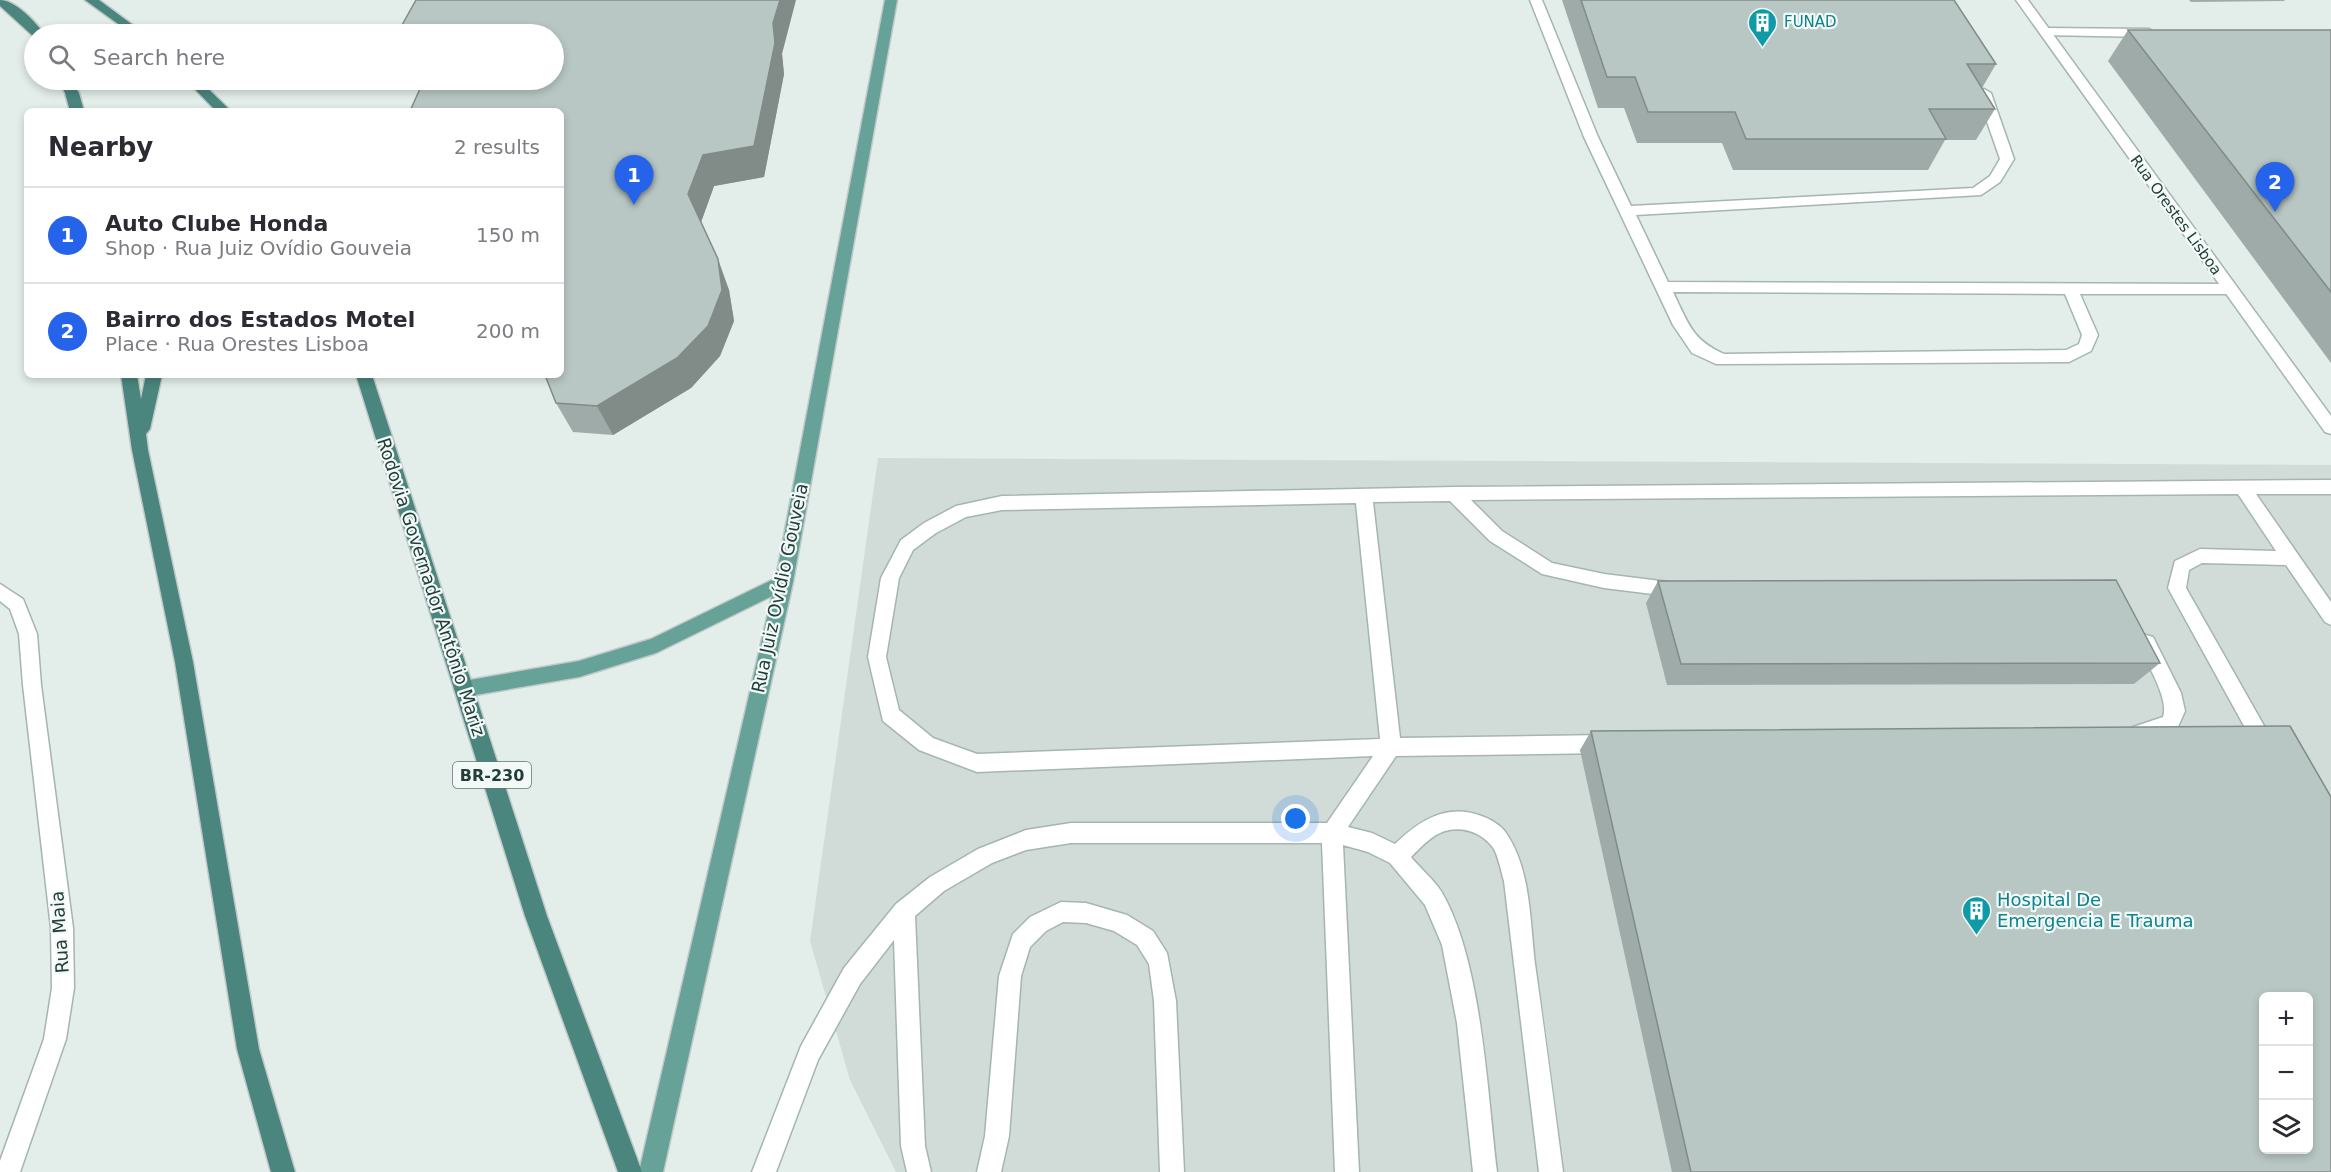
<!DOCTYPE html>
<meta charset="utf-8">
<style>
body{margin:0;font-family:"DejaVu Sans",sans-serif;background:#f2f2f3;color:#2b2b33}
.controls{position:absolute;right:18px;bottom:18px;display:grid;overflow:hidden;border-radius:9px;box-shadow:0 3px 9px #0003}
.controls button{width:54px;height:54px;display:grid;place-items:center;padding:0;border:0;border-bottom:2px solid #e1e1e2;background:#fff;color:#2b2b33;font:30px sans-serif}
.you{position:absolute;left:1296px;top:819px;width:21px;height:21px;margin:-15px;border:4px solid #fff;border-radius:50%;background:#1a73e8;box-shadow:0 0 0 9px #1a73e833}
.badge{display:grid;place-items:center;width:39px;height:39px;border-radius:50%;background:#2563eb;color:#fff;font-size:20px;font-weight:700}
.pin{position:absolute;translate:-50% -50px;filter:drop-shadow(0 2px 3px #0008)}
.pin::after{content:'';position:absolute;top:32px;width:21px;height:18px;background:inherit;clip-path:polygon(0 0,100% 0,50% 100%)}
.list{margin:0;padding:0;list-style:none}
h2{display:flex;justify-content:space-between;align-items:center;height:78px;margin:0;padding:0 24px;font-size:26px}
h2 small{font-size:20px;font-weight:400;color:#7c7c81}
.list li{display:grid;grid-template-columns:39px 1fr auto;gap:18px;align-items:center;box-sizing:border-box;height:96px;padding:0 24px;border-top:2px solid #e1e1e2}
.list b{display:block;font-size:22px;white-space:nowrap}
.list p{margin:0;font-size:20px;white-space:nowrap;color:#7c7c81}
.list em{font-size:20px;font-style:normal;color:#7c7c81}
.icon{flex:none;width:33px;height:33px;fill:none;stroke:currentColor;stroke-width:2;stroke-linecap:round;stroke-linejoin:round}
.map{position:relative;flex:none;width:2331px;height:1172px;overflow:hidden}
.search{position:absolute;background:#fff;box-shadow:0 3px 9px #0003;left:24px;top:24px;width:540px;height:66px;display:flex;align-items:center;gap:15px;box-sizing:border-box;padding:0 21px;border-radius:33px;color:#7c7c81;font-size:22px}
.panel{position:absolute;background:#fff;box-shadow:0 3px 9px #0003;left:24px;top:108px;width:540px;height:270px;border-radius:9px}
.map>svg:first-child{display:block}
.built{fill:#d1dcd8;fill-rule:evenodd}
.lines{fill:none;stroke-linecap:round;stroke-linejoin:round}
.service-casing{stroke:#a5b5b1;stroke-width:3}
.minor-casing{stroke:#a5b5b1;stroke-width:3}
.primary-casing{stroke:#c1c9c8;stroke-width:3}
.trunk-casing{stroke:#c1c9c8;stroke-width:3}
.service{fill:#fff;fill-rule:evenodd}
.minor{fill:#fff;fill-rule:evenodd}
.primary{fill:#67a299;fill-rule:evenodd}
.trunk{fill:#4a867e;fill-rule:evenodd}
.wall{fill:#9eaba8}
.shaded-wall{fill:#818b88}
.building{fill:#b8c7c3;stroke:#818b88;stroke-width:1.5;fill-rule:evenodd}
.labels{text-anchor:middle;stroke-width:4.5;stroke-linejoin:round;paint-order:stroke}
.far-culture-label{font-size:15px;fill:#0d838f;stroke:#f3f9f7;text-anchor:start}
.far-street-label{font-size:15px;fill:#223e3a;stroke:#f3f9f7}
.shield{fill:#f3f9f7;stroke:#617673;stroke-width:1.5}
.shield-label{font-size:16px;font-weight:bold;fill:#223e3a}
.street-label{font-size:18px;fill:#223e3a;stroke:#f3f9f7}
.culture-label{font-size:18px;fill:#0d838f;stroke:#f3f9f7;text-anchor:start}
</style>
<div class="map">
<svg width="2331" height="1172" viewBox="0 0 2331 1172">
<rect width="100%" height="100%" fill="#e3ede9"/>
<path class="built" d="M878 458 2331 465V1172H896L850 1080 810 941ZM2264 996H2308V1150H2264Z"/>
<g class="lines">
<defs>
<g id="service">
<path d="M1530 0H1542L1598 137 1631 206 1973 188 1990 176 2000 159 1977 93 1984 89 1991 93 2014 159 2000 182 1981 195 1636 215 1668 282 2229 284 2237 289 2229 294H2080L2098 335 2091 351 2069 362 1716 364 1692 353 1673 325 1584 137ZM1673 292 2065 294 2082 335 2079 344 2066 350 1724 354C1692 340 1688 323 1673 292Z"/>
<path d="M2046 28 2149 29 2155 33 2149 37 2042 35 2040 32 2042 29Z"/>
<path d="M2331 480V494H2256L2331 602V625L2325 622 2286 565 2202 563 2189 570 2186 588 2276 747 2273 753 2266 756 2259 753 2168 588 2175 561 2200 549 2276 551 2238 494 1471 500 1502 531 1552 563 1604 574 1677 583 1683 585 1686 590 1683 595 1677 597 1604 588 1542 574 1490 541 1450 501 1373 502 1400 738 1606 735 1613 738 1616 744 1613 750 1606 753 1396 756 1348 827 1372 833 1395 844C1420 820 1448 802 1484 817 1494 821 1503 827 1508 836 1531 872 1530 923 1535 964 1545 1034 1554 1103 1563 1172H1539L1504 881C1501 871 1499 859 1494 849 1483 832 1459 824 1440 833 1429 838 1420 848 1411 857 1420 868 1433 879 1441 891 1482 960 1487 1091 1497 1172H1473L1457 1023 1442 945 1425 905 1390 863 1368 852 1343 845 1359 1172H1335L1322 843H1071L1026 850 992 863 944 891 915 916 925 1146 931 1172H907L901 1146 894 940 860 984 818 1060 776 1172H752L801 1046 844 968 896 904 930 877 978 849 1026 830 1071 823H1327L1373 756 977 772 919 750 883 721 868 657 881 578 901 540 924 523 956 506 1002 496 1454 487ZM1356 503 1380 739 977 754 933 738 899 710 886 657 899 578 913 550 936 533 966 517 1002 510Z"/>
<path d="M2146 635 2153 637 2181 693 2185 711 2177 729 2140 742 2133 739 2130 733 2133 727 2163 717C2170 699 2145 660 2137 643L2139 637Z"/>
<path d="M1061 902 1086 903 1127 915 1153 931 1167 953 1176 1001 1184 1172H1160L1154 1001 1149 964 1137 945 1114 931 1086 923 1063 922 1046 931 1030 947 1021 976 1009 1136 1001 1172H977L985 1136 999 976 1013 934 1030 917Z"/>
</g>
<g id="minor">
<path d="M2016 0H2028L2331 416V434L2325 432Z"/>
<path d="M0 584 23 599 37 634 41 685 73 928 74 988 66 1039 20 1172H0V1161L44 1039 52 988 51 928 23 685 19 634 10 609 0 601Z"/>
</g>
<path id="primary" d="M885 0H897L793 582 663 1172H639L772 596 656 653 579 677 464 697 457 695 454 689 457 683 464 681 579 661 651 639 776 578Z"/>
<g id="trunk">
<path d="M0 0C15 0 36 22 44 34H34V37L0 6Z"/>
<path d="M85 0H99L145 34H132Z"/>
<path d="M59 80H71L79 93 84 111H70L65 93Z"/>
<path d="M186 80H199L231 111H216Z"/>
<path d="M121 375H137L141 399 146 375H162L150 429 146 434 148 450 193 662 259 1049 295 1172H271L237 1049 175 662 132 450Z"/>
<path d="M356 375H372L547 916 642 1172H618L525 916Z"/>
</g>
</defs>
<use href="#service" class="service-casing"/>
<use href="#minor" class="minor-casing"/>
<use href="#primary" class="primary-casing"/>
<use href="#trunk" class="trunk-casing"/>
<use href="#service" class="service"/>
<use href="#minor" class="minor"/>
<use href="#primary" class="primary"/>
<use href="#trunk" class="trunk"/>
</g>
<g class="wall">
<path d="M1562 0H1954L1996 64 1982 88 1995 109 1976 140H1945L1928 170H1733L1722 143H1637L1624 108H1598Z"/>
<path d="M2189 0H2285L2284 1 2191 2Z"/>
<path d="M2128 30H2331V363L2108 61Z"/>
<path d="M782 54 784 74 764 177 714 186 701 222 729 290 734 321 720 356 691 388 613 435 573 432 556 403 561 111 420 90H401L395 80H554Z"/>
<path d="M1658 581 2160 663 2134 684 1667 685 1646 603Z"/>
<path d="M1591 731 2331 1172H1672L1580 750Z"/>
</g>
<g class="shaded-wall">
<path d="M780 0H796L782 54 784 74 764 177 714 186 700 225 688 194 703 155 773 23Z"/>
<path d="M718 259 729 290 734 321 720 356 691 388 613 435 597 406Z"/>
</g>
<g class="building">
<path d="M416 0H780L773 23 775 43 754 146 703 155 688 194 718 259 722 290 708 326 677 358 597 406 556 403 545 375H561V111H410L424 80H554V34H397Z"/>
<path d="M1581 0H1954L1996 64H1967L1995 109H1929L1946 139H1746L1735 112H1648L1635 77H1607Z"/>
<path d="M2128 30H2331V292Z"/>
<path d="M2116 580 2160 663 1681 664 1658 581Z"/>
<path d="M2290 726 2331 797V1172H1691L1591 731ZM2264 996H2308V1149H2264Z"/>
</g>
<defs>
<symbol id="building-pin" viewBox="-11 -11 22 30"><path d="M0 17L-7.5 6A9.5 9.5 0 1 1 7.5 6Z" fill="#0f9aa8" stroke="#f3f9f7"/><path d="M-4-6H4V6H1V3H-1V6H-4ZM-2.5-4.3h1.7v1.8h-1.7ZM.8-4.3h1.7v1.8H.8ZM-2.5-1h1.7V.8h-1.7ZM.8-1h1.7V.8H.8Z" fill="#fff"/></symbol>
</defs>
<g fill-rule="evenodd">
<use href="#building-pin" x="1746" y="6" width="33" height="45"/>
<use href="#building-pin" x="1960" y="894" width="33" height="45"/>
</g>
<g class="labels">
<g class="far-culture-label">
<text x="1784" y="27">FUNAD</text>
</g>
<g class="far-street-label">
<text transform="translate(2176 215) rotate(54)" y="5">Rua Orestes Lisboa</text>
</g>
<rect class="shield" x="453" y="762" width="78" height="26" rx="4.5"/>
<g class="shield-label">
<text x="492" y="781">BR-230</text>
</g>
<g class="street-label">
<text transform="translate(431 587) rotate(72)" y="6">Rodovia Governador Antônio Mariz</text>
<text transform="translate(780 588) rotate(-78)" y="6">Rua Juiz Ovídio Gouveia</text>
<text transform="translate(60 932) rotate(-94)" y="6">Rua Maia</text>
</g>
<g class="culture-label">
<text x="1997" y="906">Hospital De<tspan x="1997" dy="21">Emergencia E Trauma</tspan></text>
</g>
</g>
</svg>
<div class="controls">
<button>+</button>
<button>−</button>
<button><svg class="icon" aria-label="layers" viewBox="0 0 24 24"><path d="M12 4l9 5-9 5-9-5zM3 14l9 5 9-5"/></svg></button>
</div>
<div class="you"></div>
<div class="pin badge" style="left:634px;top:205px">1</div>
<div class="pin badge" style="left:2275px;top:212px">2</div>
<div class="search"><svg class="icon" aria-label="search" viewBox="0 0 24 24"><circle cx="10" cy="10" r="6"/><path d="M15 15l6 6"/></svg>Search here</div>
<section class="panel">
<h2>Nearby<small>2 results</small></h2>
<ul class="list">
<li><span class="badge">1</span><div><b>Auto Clube Honda</b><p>Shop · Rua Juiz Ovídio Gouveia</p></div><em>150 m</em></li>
<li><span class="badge">2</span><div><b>Bairro dos Estados Motel</b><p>Place · Rua Orestes Lisboa</p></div><em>200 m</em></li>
</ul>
</section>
</div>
